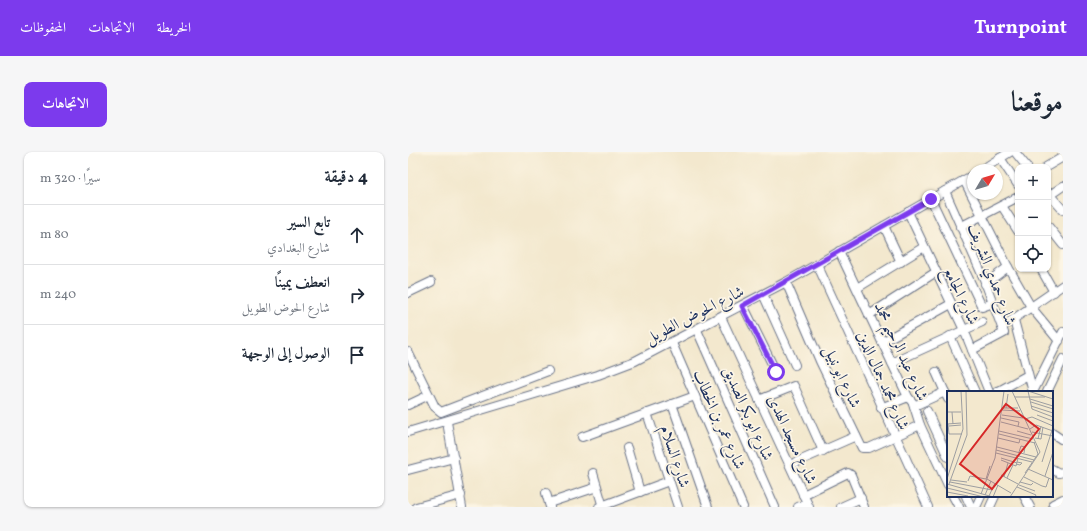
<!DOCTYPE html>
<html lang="ar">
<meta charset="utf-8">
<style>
body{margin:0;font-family:Vollkorn,Amiri,serif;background:#f6f6f7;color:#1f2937;direction:rtl}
.controls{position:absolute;right:12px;top:12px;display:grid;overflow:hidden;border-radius:8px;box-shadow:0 1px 3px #0004}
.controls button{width:36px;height:36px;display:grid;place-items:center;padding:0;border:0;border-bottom:1px solid #e0e1e3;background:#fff;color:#1f2937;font:20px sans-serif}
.compass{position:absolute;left:559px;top:12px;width:36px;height:36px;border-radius:50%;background:#fff;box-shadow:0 1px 3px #0004;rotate:52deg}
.stop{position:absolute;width:12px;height:12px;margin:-9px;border:3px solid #7c3aed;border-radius:50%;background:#fff}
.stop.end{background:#7c3aed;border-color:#fff;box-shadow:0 1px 4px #0008}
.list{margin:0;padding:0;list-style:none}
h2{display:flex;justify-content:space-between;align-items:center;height:52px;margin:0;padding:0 16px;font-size:17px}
h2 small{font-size:13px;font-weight:400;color:#747a83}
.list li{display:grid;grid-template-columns:26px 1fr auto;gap:12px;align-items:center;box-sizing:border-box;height:60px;padding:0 16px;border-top:1px solid #e0e1e3}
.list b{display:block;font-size:15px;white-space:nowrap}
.list p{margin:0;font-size:13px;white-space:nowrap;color:#747a83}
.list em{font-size:13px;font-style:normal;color:#747a83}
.icon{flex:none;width:22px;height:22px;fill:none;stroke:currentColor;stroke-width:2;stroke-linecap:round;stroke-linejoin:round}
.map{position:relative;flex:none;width:655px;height:355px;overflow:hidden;direction:ltr;border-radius:8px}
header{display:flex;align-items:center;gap:24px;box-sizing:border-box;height:56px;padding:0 20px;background:#7c3aed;color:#fff}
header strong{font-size:19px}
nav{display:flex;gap:22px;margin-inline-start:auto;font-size:14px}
.intro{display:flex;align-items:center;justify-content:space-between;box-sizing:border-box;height:96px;padding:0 24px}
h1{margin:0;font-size:28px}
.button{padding:10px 18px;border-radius:8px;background:#7c3aed;color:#fff;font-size:14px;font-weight:700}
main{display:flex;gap:24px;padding:0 24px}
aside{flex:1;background:#fff;border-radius:8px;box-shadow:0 1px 3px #0004}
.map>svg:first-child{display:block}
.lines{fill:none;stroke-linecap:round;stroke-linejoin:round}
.minor-casing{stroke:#677085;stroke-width:10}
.minor{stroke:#fff;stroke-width:8}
.route{stroke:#7c3aed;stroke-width:5}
.labels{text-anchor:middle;stroke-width:3.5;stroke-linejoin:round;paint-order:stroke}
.street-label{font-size:16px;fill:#1b2f5e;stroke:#fcf5e5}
.inset-road{fill:none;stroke:#9d9ea1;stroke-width:1}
.view{fill:#d62828;fill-opacity:0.15;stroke:#d62828;stroke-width:2}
.inset-edge{fill:none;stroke:#1b2f5e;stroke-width:2}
</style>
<header>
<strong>Turnpoint</strong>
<nav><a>الخريطة</a><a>الاتجاهات</a><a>المحفوظات</a></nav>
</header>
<div class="intro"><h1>موقعنا</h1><a class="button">الاتجاهات</a></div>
<main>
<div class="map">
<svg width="655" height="355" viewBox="0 0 655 355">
<rect width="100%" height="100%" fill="#fcf5e5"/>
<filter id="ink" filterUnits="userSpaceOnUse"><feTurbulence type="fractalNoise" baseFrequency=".025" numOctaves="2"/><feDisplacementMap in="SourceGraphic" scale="8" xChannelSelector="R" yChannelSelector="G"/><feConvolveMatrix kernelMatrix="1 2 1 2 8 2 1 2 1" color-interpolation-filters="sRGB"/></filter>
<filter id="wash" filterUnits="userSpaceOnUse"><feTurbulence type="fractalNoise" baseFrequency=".012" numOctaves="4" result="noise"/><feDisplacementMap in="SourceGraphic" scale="16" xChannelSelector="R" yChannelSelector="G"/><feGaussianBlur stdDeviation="0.9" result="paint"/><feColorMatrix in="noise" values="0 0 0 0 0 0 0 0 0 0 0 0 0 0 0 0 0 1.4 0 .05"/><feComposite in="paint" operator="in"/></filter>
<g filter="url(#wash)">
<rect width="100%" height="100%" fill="#f3e8ce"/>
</g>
<g filter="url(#ink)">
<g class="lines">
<defs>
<g id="minor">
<path d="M607 0 619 15"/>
<path d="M592 6 610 33"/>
<path d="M638 15 655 5"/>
<path d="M573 18 602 0"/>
<path d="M556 28 600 115 623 155 651 189"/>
<path d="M537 39 576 127 596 181 564 198"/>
<path d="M640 41 655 58"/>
<path d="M642 43 655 34"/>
<path d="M523 47 574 155 585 151"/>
<path d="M594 54 610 79"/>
<path d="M500 60 556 178 581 240"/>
<path d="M476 74 493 110"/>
<path d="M640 74 655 93"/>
<path d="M552 75 610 45"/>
<path d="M431 99 500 245 505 251 512 273 540 333"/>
<path d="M409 112 520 355"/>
<path d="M633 117 646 140"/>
<path d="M378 130 412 209 454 296H461L512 273"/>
<path d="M577 132 600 115"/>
<path d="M449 136 516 95"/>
<path d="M0 141 23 130"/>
<path d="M355 142 387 213"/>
<path d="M335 153 368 220"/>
<path d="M461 163 528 120"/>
<path d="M313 165 401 355"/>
<path d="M606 168 625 240"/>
<path d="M594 175 655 133"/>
<path d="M289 178 367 355"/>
<path d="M542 184 567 240"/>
<path d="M474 190 543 152"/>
<path d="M264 191 335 355"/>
<path d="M0 200 27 255 33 260 140 219"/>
<path d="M484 211 574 170"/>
<path d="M528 220 540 247"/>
<path d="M589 240 620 223"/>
<path d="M625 240 655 180"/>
<path d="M639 240 655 207"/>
<path d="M351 248 386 234 415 299"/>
<path d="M264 252 300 355"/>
<path d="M0 253 21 243"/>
<path d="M506 254 537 240"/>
<path d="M473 256 500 245"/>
<path d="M519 259 540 305"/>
<path d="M239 261 270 355"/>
<path d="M39 270 54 355"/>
<path d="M0 280 190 223 227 209 378 130 565 23"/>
<path d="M644 281 653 287"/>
<path d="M174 285 287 244"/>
<path d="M219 296 232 340"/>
<path d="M382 313 448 284"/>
<path d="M644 317 651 321 655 320"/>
<path d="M0 318 46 306"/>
<path d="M185 321 195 355"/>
<path d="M138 341 142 355"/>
<path d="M395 343 440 321 443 323 456 355"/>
<path d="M545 344 551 355"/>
<path d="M558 344 563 355"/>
<path d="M616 344 622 355"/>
<path d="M141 351 189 335"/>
<path d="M645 352 655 347"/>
<path d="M8 355 53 343"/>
<path d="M191 355 261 329"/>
<path d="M390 355 399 351"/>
<path d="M433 355 453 346"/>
<path d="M568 355 573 344"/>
<path d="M582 355 587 344"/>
</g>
</defs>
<use href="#minor" class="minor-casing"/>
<use href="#minor" class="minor"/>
</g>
</g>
<g class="lines" filter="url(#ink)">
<path class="route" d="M368 220 334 154 523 47"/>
</g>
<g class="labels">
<g class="street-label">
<text transform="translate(585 122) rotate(69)" y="6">شارع حمدي الشريف</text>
<text transform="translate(554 143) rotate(64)" y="6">شارع الجامع</text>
<text transform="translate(286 162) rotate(-27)" y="6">شارع الحوض الطويل</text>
<text transform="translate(494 199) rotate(65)" y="6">شارع عبد الرحيم محمد</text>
<text transform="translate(435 224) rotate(65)" y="6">شارع ابو نبيل</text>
<text transform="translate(476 228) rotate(66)" y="6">شارع محمد جمال الدين</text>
<text transform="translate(341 261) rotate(66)" y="6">شارع ابو بكر الصديق</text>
<text transform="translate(312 267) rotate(66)" y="6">شارع عمر بن الخطاب</text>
<text transform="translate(385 287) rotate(65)" y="6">شارع مسجد الهدى</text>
<text transform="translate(268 304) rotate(72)" y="6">شارع السلام</text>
</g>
</g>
<g transform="translate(539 239)">
<rect width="106" height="106" fill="#f3e8ce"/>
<path class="inset-road" d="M14 0 16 38M68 6H98M83 8 106 15M84 11 106 18M84 15 106 22M56 17H71M59 17 61 3M85 18 81 0 106 8M85 18 106 26M55 19 73 20M0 21H14M5 21 6 33M55 24 76 27M90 24 106 30M54 27 72 31 71 35M78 28 85 26 106 35M54 31 81 38M0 33 14 32M1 33 2 43H15M2 35 14 34M83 38 89 34 106 40M52 40 86 48M70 40 84 44M85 41 106 45M52 43 88 52M51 47 72 52 73 48M88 47 94 48 96 36M91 48 94 35M50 56 89 66M49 59 87 69M72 61 74 55 78 56 77 62M49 62 85 71M54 67 70 72M54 69 69 75 71 67M95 71 106 36M69 73 73 74 75 72 70 71M81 78 106 89M78 82 91 63 87 51M54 84 71 93M98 85 106 61M57 86 61 72M77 86 95 95M60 87 66 74M0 88 16 38M40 88 64 102M4 89 20 91M21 90 23 85 39 88 43 75M3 91 45 99M73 91 84 94 86 92M0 93 46 106M2 93 20 44 19 0M72 94 88 100M95 95 99 96 102 87M70 96 89 104 88 106M0 97 37 106M0 101 21 105M34 103 48 67 57 0M38 104 44 90M42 105 48 92M46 106 51 94M63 106 93 61 65 0"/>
<path class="view" d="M59 13 92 38 45 98 13 73Z"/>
<rect width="106" height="106" class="inset-edge"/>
</g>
</svg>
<div class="controls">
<button>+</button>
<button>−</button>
<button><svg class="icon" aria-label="locate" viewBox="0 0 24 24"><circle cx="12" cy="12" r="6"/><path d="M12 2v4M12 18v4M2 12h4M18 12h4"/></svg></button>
</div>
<svg class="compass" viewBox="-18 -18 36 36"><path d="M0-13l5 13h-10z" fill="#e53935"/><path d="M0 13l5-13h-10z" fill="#747a83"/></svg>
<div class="stop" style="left:368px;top:220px"></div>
<div class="stop end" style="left:523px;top:47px"></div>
</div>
<aside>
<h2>4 دقيقة<small>سيرًا · 320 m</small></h2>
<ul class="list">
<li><svg class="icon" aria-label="ahead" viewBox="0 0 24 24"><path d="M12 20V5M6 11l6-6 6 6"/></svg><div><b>تابع السير</b><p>شارع البغدادي</p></div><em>80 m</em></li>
<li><svg class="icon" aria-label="right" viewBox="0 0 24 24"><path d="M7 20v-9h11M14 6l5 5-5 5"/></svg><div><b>انعطف يمينًا</b><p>شارع الحوض الطويل</p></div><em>240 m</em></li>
<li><svg class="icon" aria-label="arrive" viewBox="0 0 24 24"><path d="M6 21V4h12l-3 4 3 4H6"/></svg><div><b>الوصول إلى الوجهة</b></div></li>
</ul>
</aside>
</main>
